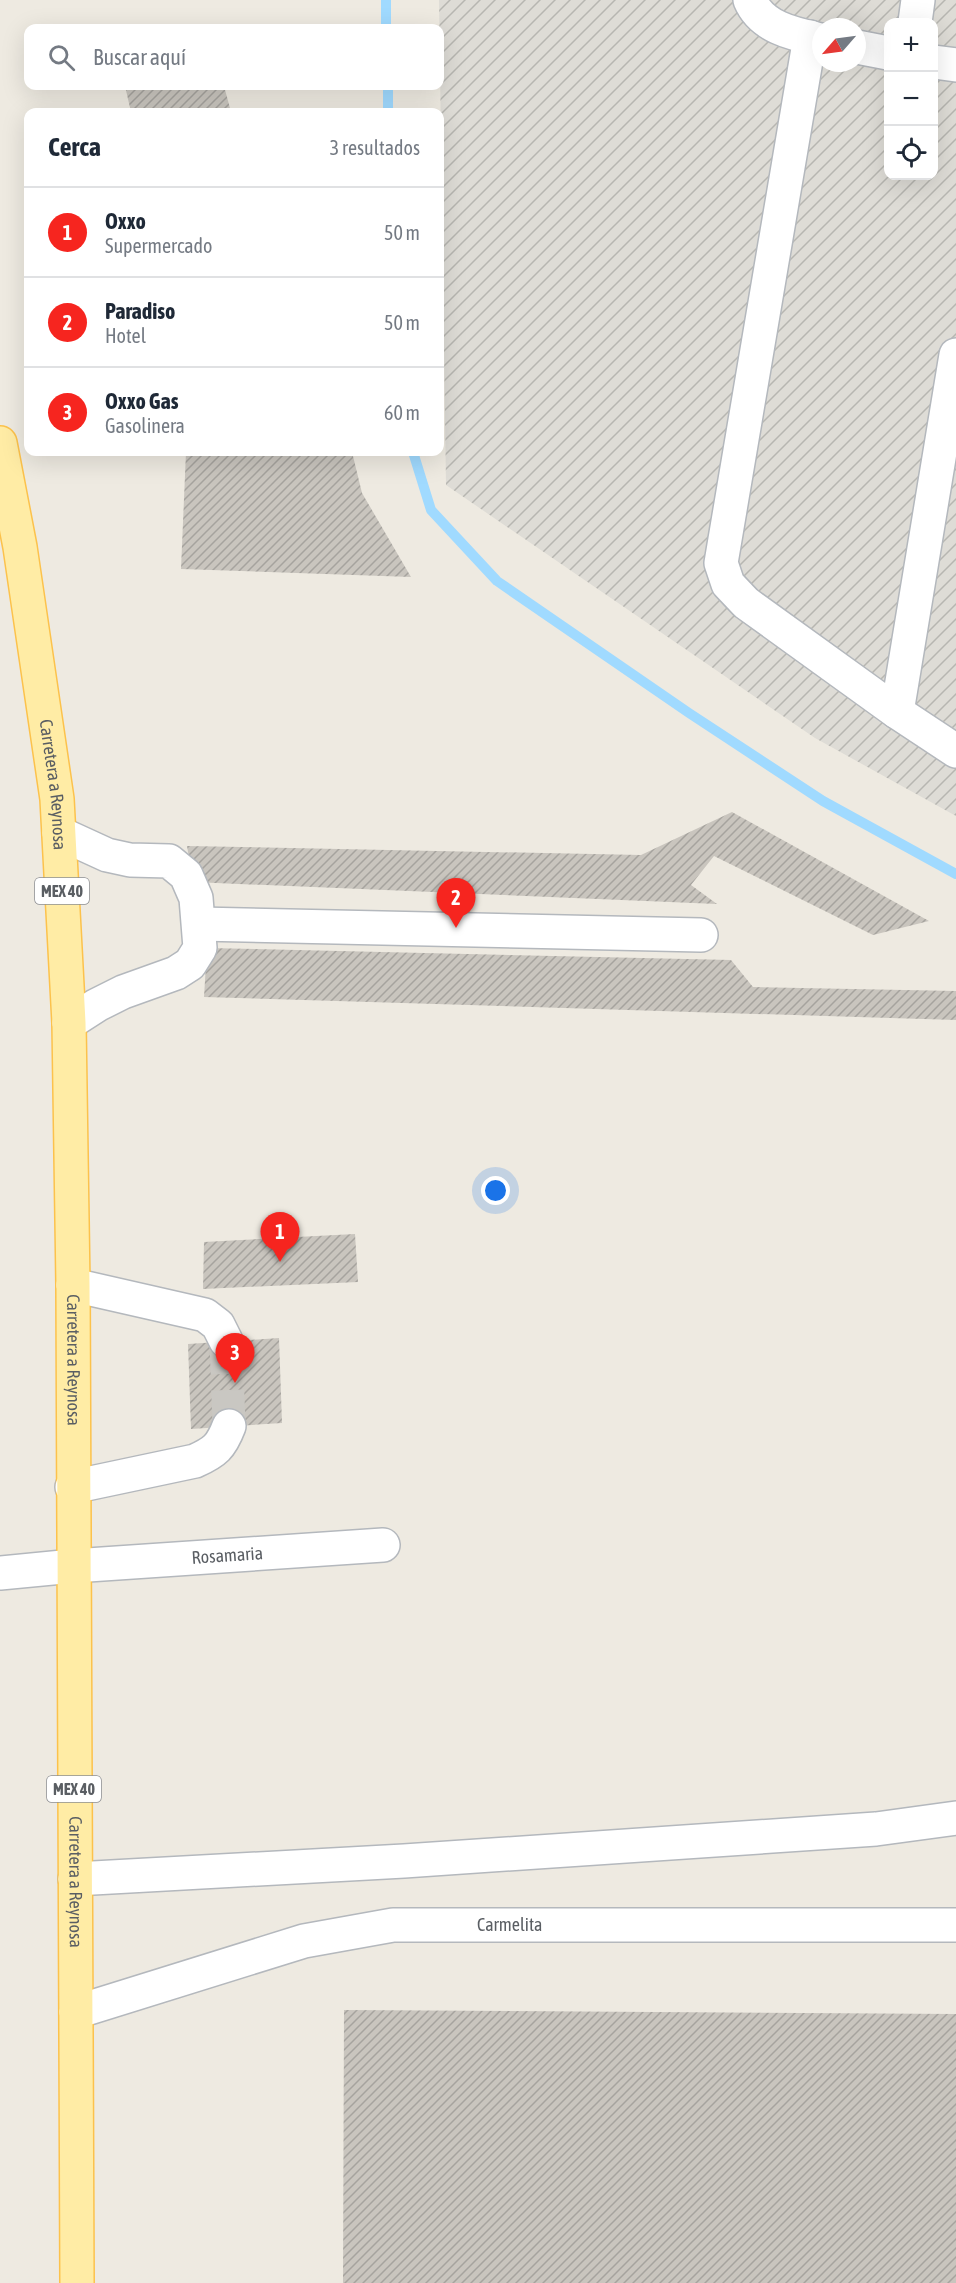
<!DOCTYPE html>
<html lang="es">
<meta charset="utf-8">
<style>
body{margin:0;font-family:"Asap Condensed",sans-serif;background:#f2f2f3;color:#1f2937}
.controls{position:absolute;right:18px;top:18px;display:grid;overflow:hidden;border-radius:12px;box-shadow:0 6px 24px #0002}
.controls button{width:54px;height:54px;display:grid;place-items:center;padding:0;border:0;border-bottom:2px solid #e0e1e3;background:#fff;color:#1f2937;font:30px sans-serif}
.compass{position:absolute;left:812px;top:18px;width:54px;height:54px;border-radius:50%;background:#fff;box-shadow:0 6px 24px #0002;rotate:242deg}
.you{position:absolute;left:496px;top:1191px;width:21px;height:21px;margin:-15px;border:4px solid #fff;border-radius:50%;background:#1a73e8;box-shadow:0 0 0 9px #1a73e833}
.badge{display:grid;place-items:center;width:39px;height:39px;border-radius:50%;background:#f6251f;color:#fff;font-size:20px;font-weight:700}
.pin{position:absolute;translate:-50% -50px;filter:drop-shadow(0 2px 3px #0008)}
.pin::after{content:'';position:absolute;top:32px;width:21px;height:18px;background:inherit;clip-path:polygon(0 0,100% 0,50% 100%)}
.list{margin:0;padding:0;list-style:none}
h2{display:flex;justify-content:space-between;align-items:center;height:78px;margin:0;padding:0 24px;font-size:26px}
h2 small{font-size:20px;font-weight:400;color:#747a83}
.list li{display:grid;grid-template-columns:39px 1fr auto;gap:18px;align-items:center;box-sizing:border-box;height:90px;padding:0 24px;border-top:2px solid #e0e1e3}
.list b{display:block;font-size:22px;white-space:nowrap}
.list p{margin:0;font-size:20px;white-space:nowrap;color:#747a83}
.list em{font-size:20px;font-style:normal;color:#747a83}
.icon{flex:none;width:33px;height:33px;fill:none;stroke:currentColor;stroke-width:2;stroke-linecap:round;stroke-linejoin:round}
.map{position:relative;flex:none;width:956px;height:2283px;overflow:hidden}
.search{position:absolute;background:#fff;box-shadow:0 6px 24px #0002;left:24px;top:24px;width:420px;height:66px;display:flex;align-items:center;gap:15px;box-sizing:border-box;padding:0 21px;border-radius:12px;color:#747a83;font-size:22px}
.panel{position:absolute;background:#fff;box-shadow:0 6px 24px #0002;left:24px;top:108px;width:420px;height:348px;border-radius:12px}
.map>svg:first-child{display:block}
.industrial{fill:url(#industrial-furrows);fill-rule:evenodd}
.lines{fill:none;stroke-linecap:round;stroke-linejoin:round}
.stream{stroke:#a0daff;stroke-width:10}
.building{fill:url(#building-hatch)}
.minor-tunnel{stroke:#c9c7c2;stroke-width:33;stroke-dasharray:33 16;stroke-linecap:butt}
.minor-casing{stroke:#b4b8bd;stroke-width:36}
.major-casing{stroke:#fcc24c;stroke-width:36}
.minor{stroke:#fff;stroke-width:33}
.major{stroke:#ffeca5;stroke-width:33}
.labels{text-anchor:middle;stroke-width:4.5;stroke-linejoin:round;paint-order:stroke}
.shield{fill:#fff;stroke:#8c8e92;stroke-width:1.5}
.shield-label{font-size:16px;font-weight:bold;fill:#5a5e63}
.street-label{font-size:18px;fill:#5a5e63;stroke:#fff}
</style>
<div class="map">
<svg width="956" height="2283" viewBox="0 0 956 2283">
<defs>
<pattern id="industrial-furrows" width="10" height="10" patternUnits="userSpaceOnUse" patternTransform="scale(1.5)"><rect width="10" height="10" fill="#dedcd6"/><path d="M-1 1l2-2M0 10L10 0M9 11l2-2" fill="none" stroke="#b7b6b1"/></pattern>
<pattern id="building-hatch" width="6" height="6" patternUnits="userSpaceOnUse" patternTransform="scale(1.5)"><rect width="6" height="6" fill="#c9c5be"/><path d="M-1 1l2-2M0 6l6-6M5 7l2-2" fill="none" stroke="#a6a39e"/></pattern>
</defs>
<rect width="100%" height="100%" fill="#eeeae1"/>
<path class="industrial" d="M439 0H956V816L815 738 446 485ZM888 22H934V176H888ZM821 27H857V63H821Z"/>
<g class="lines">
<g class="stream">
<path d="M386 28V0"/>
<path d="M388 86V112"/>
<path d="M413 452 431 510 497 581 689 713 823 801 956 874"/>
</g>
</g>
<g class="building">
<path d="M125 86H224L231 112H131Z"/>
<path d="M186 452H352L362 493 411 577 181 569Z"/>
<path d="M732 812 929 921 873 935 714 856 691 885 717 904 193 882 187 846 641 855Z"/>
<path d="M207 948 731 960 753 987 956 991V1020L204 997Z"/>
<path d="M355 1234 358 1282 203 1289 204 1242Z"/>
<path d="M279 1338 282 1423 191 1429 188 1344Z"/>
<path d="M344 2010 956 2014V2283H343Z"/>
</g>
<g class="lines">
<path class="minor-tunnel" d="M226 1341 229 1426"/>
<defs>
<g id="minor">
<path d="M750 0C762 28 794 34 821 40"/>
<path d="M915 22 918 0"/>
<path d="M810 37 721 563 728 584 746 603 897 712 956 751"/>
<path d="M857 47 888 53"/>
<path d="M934 62 956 65"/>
<path d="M897 712 956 355"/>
<path d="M59 833 107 855 130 860 169 861 186 875 196 898 200 948 190 964 176 973 123 992 97 1005 69 1023"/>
<path d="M199 924 701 935"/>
<path d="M73 1285 205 1315 218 1325 226 1341"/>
<path d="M72 1487 195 1461C215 1452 221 1447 229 1426"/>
<path id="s1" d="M0 1573 73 1566 383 1545"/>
<path d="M75 1879 404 1861 876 1829 956 1818"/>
<path id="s2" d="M76 2012 304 1941 393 1925H956"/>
</g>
<g id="major">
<path id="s3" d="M0 443 20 547 57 799 69 1023 73 1285 77 2283"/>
</g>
</defs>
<use href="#minor" class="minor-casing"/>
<use href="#major" class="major-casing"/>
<use href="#minor" class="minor"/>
<use href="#major" class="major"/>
</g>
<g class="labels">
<g class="shield">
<rect x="35" y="878" width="54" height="26" rx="4.5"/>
<rect x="47" y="1776" width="54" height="26" rx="4.5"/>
</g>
<g class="shield-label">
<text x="62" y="897">MEX 40</text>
<text x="74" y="1795">MEX 40</text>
</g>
<g class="street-label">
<text dy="6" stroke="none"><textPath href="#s3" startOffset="346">Carretera a Reynosa</textPath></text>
<text dy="6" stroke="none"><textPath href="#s3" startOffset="922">Carretera a Reynosa</textPath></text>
<text dy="6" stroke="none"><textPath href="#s1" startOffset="228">Rosamaria</textPath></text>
<text dy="6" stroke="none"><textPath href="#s3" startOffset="1444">Carretera a Reynosa</textPath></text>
<text dy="6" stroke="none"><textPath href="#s2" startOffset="446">Carmelita</textPath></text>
</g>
</g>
</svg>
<div class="controls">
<button>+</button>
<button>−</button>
<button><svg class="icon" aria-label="locate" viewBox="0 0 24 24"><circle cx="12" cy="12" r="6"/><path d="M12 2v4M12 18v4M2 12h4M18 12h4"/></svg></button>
</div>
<svg class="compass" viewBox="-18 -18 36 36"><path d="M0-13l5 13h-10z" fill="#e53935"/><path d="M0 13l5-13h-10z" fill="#747a83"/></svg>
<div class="you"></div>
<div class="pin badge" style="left:280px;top:1262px">1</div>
<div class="pin badge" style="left:456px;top:928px">2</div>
<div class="pin badge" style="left:235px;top:1383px">3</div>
<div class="search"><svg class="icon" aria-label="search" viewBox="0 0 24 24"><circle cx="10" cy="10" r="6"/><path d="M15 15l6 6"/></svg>Buscar aquí</div>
<section class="panel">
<h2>Cerca<small>3 resultados</small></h2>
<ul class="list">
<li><span class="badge">1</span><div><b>Oxxo</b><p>Supermercado</p></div><em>50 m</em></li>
<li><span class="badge">2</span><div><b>Paradiso</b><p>Hotel</p></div><em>50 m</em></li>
<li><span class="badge">3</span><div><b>Oxxo Gas</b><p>Gasolinera</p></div><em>60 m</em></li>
</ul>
</section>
</div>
